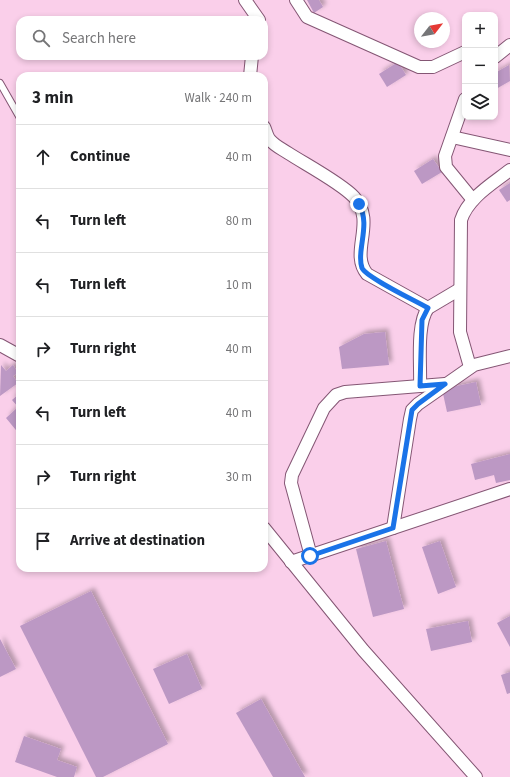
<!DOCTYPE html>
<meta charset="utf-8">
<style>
body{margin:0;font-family:"Source Sans 3",sans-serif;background:#f2f2f2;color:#202124}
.controls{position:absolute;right:12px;top:12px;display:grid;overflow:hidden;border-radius:8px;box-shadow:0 2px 6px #0003}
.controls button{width:36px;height:36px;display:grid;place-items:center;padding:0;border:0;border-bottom:1px solid #e0e0e0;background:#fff;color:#202124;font:20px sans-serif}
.compass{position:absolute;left:414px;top:12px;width:36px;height:36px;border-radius:50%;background:#fff;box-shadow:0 2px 6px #0003;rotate:59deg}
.stop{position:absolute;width:12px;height:12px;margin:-9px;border:3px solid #1a73e8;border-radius:50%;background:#fff}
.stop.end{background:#1a73e8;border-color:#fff;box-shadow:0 1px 4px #0008}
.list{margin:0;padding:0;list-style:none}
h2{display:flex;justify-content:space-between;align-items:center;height:52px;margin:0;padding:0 16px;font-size:17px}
h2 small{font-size:13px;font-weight:400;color:#757577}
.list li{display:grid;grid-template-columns:26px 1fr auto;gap:12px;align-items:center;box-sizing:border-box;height:64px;padding:0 16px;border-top:1px solid #e0e0e0}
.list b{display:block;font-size:15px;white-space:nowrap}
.list em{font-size:13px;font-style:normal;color:#757577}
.icon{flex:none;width:22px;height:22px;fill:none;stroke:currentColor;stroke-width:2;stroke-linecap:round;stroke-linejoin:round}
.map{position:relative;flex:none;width:510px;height:777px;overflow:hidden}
.search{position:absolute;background:#fff;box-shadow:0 2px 6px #0003;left:16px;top:16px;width:252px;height:44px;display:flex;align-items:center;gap:10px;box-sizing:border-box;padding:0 14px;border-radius:12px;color:#757577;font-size:15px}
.panel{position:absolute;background:#fff;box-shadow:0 2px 6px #0003;left:16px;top:72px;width:252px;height:500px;border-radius:12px}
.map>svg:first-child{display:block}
.building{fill:#bc98c4;filter:url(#shadow)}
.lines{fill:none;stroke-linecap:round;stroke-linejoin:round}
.lane-casing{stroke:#845674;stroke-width:8}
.street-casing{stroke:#845674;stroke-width:14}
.lane{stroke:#fff;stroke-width:6}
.street{stroke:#fff;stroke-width:12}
.route{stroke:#1a73e8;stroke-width:5}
</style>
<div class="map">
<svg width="510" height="777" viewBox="0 0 510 777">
<defs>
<filter id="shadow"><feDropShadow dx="3.5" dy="-3.5" stdDeviation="2" flood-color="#0004"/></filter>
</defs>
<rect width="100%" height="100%" fill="#facfea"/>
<g class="building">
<path d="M307 0H319L323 7 314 13Z"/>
<path d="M398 62 406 75 387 87 379 74Z"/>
<path d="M509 65 510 81 496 89 495 73Z"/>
<path d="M433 159 442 172 422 184 414 171Z"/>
<path d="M510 183V200L507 202 499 190Z"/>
<path d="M385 332 389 365 342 369 339 347 364 334Z"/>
<path d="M1 365 6 371 13 365 18 373 13 376 18 383 0 396Z"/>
<path d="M476 382 481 405 447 412 442 389Z"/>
<path d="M20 393V435L6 418 18 407 12 400Z"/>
<path d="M510 454V480L496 483 494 475 475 480 471 464Z"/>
<path d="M386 541 404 609 373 617 356 549Z"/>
<path d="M440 541 456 587 438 594 422 547Z"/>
<path d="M91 591 168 744 103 777H96L20 626Z"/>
<path d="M510 616V647L497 623Z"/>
<path d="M468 621 472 642 431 651 426 629Z"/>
<path d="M0 639 16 669 0 677Z"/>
<path d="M187 654 202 689 169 704 153 669Z"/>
<path d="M510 672V693L507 694 501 675Z"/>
<path d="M261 699 305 777H273L236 713Z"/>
<path d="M24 736 61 749 57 760 77 767 74 777H57L15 762Z"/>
</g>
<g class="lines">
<defs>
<path id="lane" d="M0 83 20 118"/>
<g id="street">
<path d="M245 0 259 20"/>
<path d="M296 0 307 17 419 67H433L465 52"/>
<path d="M495 57 510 45"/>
<path d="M250 76 252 56"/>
<path d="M465 99 445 156 446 167 473 200"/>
<path d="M264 127C266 131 267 137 270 140 275 146 282 149 288 153 305 164 341 183 354 197 377 222 349 252 367 274L428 308"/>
<path d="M452 137 510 150"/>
<path d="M0 345 20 356"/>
<path d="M470 367 460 332 461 220C468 198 492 184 510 170"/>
<path d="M420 386C421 366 416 324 428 308L460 289"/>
<path d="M264 528 363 650 476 777"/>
<path d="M393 528 410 419 412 410 418 404 474 365 510 356"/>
<path d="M311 556 291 483 292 475 324 408 336 395 345 392 445 384"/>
<path d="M291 562 510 489"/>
</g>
</defs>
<use href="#lane" class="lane-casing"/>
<use href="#street" class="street-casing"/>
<use href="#lane" class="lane"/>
<use href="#street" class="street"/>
</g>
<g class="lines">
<path class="route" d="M310 556 393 528 412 410 418 404 445 384 420 386 422 320 428 308C416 301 367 278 362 268 359 260 361 251 362 243 364 229 366 217 359 204"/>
</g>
</svg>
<div class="controls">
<button>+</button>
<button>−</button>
<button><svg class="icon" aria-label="layers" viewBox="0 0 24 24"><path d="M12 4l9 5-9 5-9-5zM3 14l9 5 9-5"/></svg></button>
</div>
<svg class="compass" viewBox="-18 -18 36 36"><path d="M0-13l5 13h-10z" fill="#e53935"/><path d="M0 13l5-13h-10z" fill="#757577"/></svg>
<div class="stop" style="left:310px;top:556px"></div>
<div class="stop end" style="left:359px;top:204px"></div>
<div class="search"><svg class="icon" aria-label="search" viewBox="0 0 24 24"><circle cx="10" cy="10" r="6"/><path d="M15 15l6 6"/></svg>Search here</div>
<section class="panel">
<h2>3 min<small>Walk · 240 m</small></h2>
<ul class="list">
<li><svg class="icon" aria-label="ahead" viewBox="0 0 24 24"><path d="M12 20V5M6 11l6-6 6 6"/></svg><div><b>Continue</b></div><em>40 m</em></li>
<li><svg class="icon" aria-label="left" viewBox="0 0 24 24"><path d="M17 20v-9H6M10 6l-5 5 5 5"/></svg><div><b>Turn left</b></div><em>80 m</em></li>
<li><svg class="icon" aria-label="left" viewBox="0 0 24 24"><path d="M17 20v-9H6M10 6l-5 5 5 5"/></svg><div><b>Turn left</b></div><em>10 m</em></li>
<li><svg class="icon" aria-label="right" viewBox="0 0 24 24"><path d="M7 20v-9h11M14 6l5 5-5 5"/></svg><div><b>Turn right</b></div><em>40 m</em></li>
<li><svg class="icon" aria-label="left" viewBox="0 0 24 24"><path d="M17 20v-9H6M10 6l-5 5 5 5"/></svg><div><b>Turn left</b></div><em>40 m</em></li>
<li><svg class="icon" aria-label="right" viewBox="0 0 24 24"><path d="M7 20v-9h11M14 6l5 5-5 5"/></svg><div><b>Turn right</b></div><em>30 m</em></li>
<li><svg class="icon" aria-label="arrive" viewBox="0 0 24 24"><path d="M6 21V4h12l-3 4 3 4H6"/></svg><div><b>Arrive at destination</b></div></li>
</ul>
</section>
</div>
